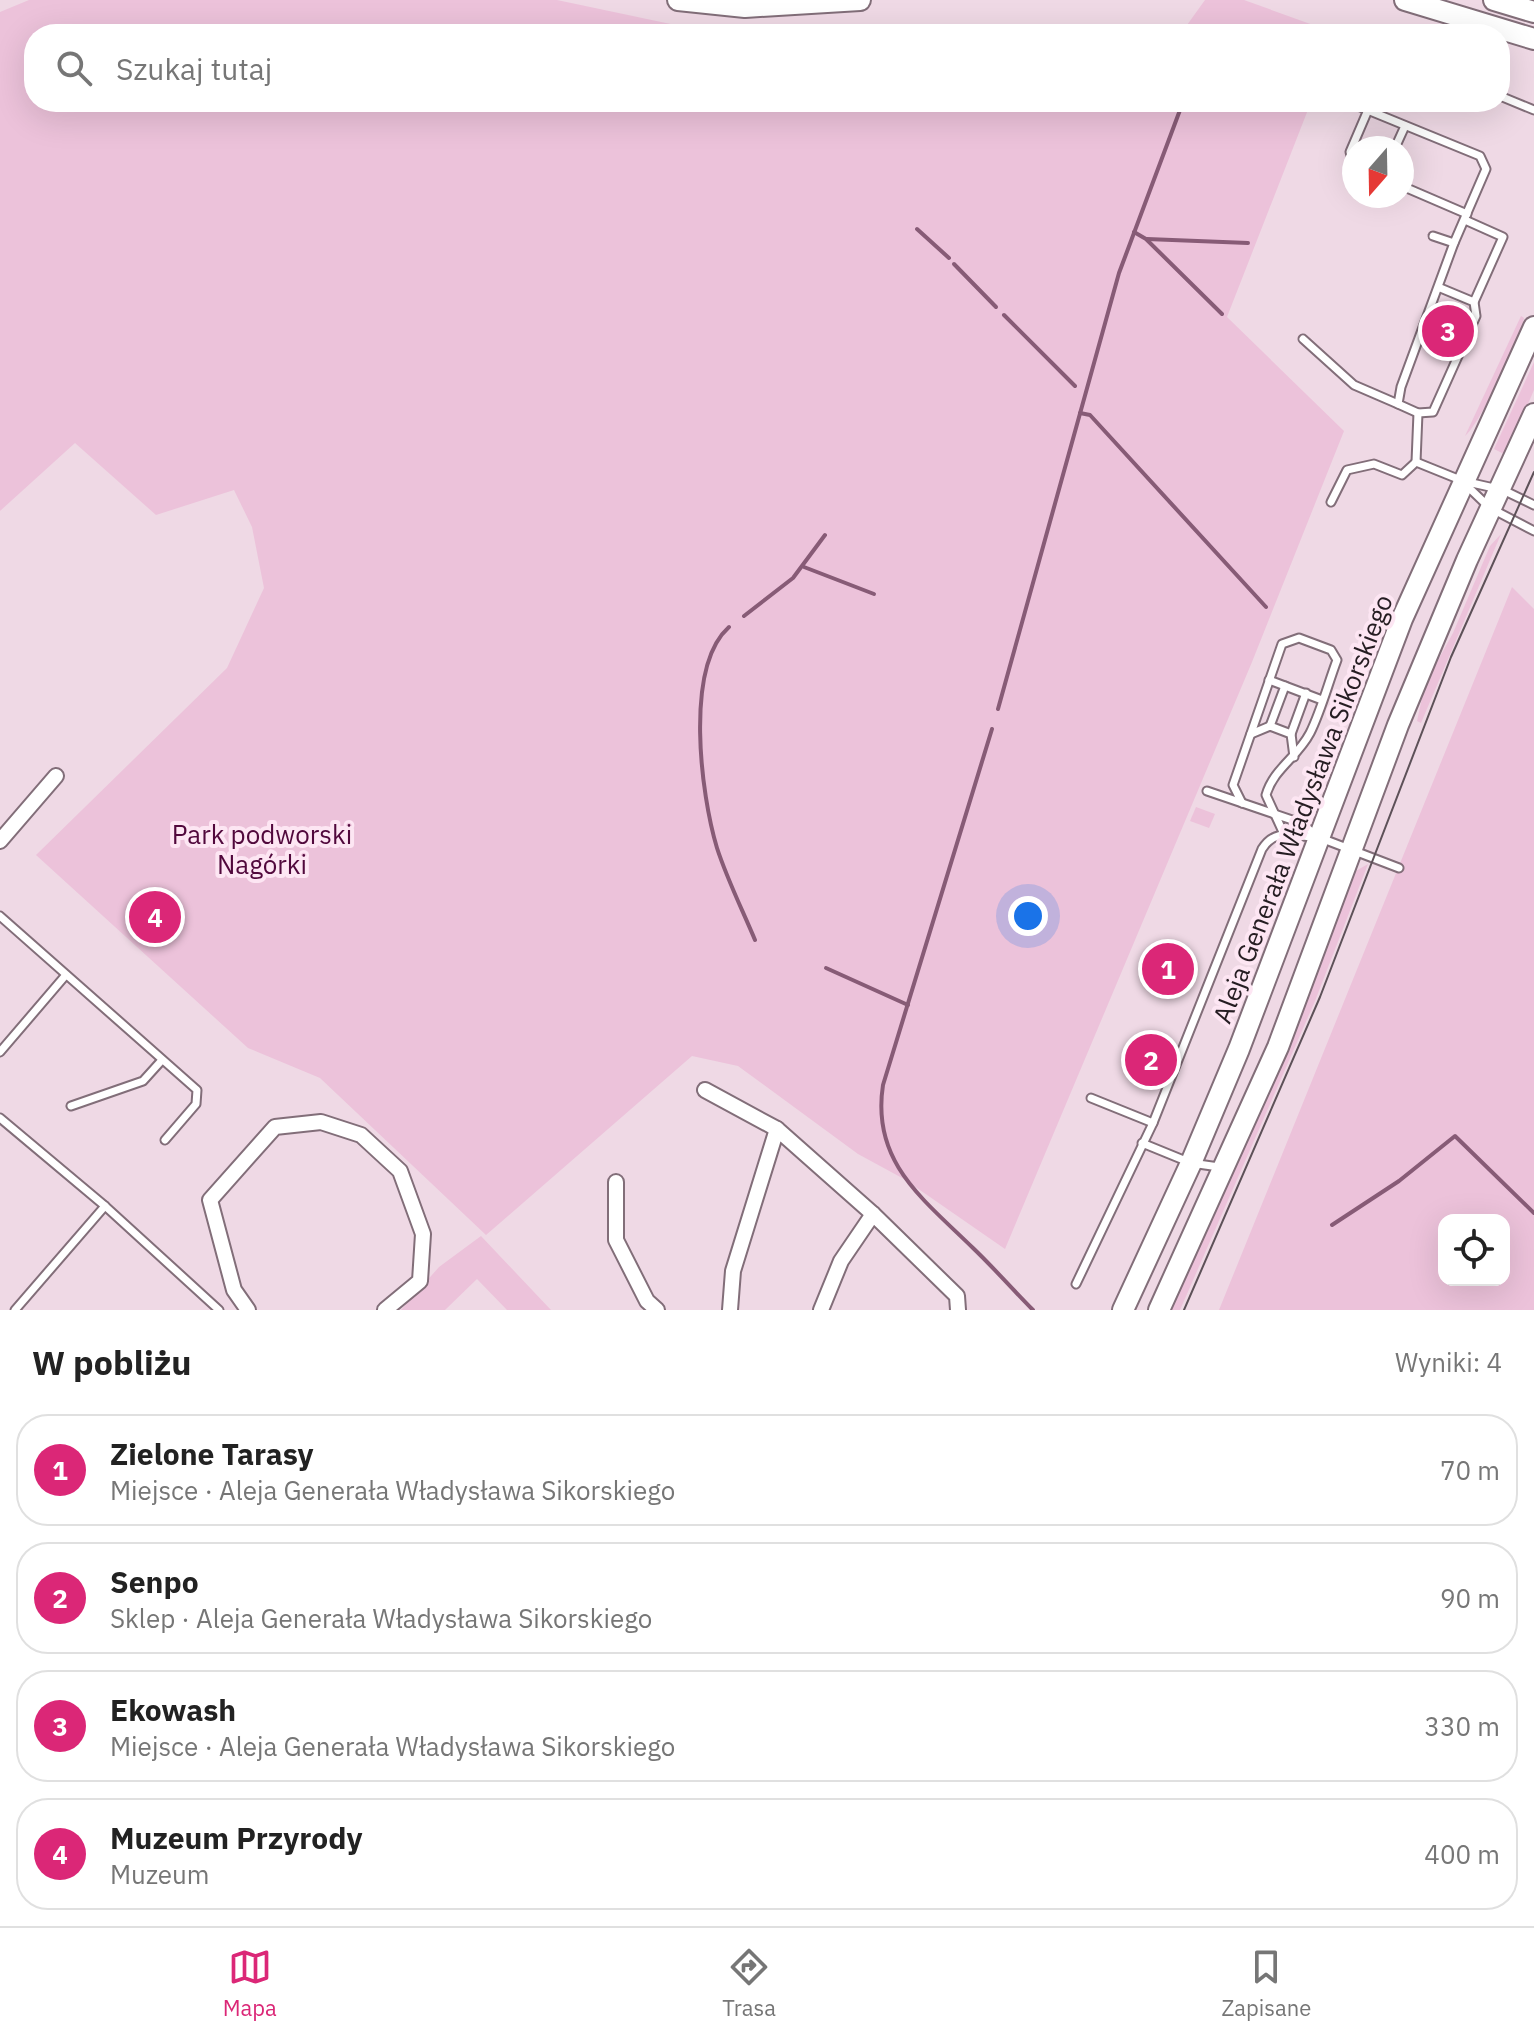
<!DOCTYPE html>
<html lang="pl">
<meta charset="utf-8">
<style>
body{margin:0;font-family:"IBM Plex Sans",sans-serif;background:#f2f2f2;color:#222}
.controls{position:absolute;right:24px;bottom:24px;display:grid;overflow:hidden;border-radius:16px;box-shadow:0 8px 32px #0002}
.controls button{width:72px;height:72px;display:grid;place-items:center;padding:0;border:0;border-bottom:2px solid #e0e0e0;background:#fff;color:#222;font:40px sans-serif}
.compass{position:absolute;left:1342px;top:136px;width:72px;height:72px;border-radius:50%;background:#fff;box-shadow:0 8px 32px #0002;rotate:200deg}
.you{position:absolute;left:1028px;top:916px;width:28px;height:28px;margin:-20px;border:6px solid #fff;border-radius:50%;background:#1a73e8;box-shadow:0 0 0 12px #1a73e833}
.badge{display:grid;place-items:center;width:52px;height:52px;border-radius:50%;background:#db2777;color:#fff;font-size:26px;font-weight:700}
.pin{position:absolute;translate:-50% -50%;border:4px solid #fff;box-shadow:0 2px 8px #0006}
.list{margin:0;padding:0;list-style:none}
h2{display:flex;justify-content:space-between;align-items:center;height:104px;margin:0;padding:0 32px;font-size:34px}
h2 small{font-size:26px;font-weight:400;color:#767676}
.list li{display:grid;grid-template-columns:52px 1fr auto;gap:24px;align-items:center;box-sizing:border-box;height:112px;margin:0 16px 16px;padding:0 16px;border:2px solid #e0e0e0;border-radius:32px}
.list b{display:block;font-size:30px;white-space:nowrap}
.list p{margin:0;font-size:26px;white-space:nowrap;color:#767676}
.list em{font-size:26px;font-style:normal;color:#767676}
.icon{flex:none;width:44px;height:44px;fill:none;stroke:currentColor;stroke-width:2;stroke-linecap:round;stroke-linejoin:round}
.map{position:relative;flex:none;width:1534px;height:1310px;overflow:hidden}
.search{position:absolute;background:#fff;box-shadow:0 8px 32px #0002;left:24px;right:24px;top:24px;height:88px;display:flex;align-items:center;gap:20px;box-sizing:border-box;padding:0 28px;border-radius:32px;color:#767676;font-size:30px}
.sheet{height:616px;background:#fff}
nav{display:flex;justify-content:space-around;align-items:center;box-sizing:border-box;height:112px;border-top:2px solid #e0e0e0;background:#fff;font-size:22px;color:#767676}
nav a{display:grid;justify-items:center;gap:4px}
nav .on{color:#db2777}
.map>svg:first-child{display:block}
.green{fill:#ecc2da;fill-rule:evenodd}
.lines{fill:none;stroke-linecap:round;stroke-linejoin:round}
.stream{stroke:#875b76;stroke-width:4}
.service-casing{stroke:#826e79;stroke-width:11}
.minor-casing{stroke:#826e79;stroke-width:18}
.secondary-casing{stroke:#826e79;stroke-width:24}
.service{stroke:#fff;stroke-width:7}
.minor{stroke:#fff;stroke-width:14}
.secondary{stroke:#fff;stroke-width:20}
.tram{stroke:#5d5158;stroke-width:2}
.labels{text-anchor:middle;stroke-width:8;stroke-linejoin:round;paint-order:stroke}
.street-label{font-size:26px;fill:#251d22;stroke:#fde6f3}
.park-label{font-size:26px;fill:#51083c;stroke:#fde6f3}
</style>
<div class="map">
<svg width="1534" height="1310" viewBox="0 0 1534 1310">
<rect width="100%" height="100%" fill="#efd9e5"/>
<g class="green">
<path d="M29 0H557L718 34H34V102H1311L1227 317 1344 431 1252 662 1005 1249 904 1179 858 1154 738 1066 692 1056 486 1235 320 1078 248 1048 36 855 227 668 264 588 252 527 234 490 156 515 75 443 0 511V12Z"/>
<path d="M1205 0H1244L1327 30 1325 34H1125L1187 25Z"/>
<path d="M1521 316 1524 318C1520 341 1480 423 1465 436Z"/>
<path d="M1534 362V390L1506 455 1494 449Z"/>
<path d="M1501 534 1421 723 1417 721 1425 684 1453 633 1490 546Z"/>
<path d="M1512 587 1534 609V1310H1219ZM1444 1220H1504V1280H1444Z"/>
<path d="M1196 807 1215 814 1209 828 1190 821Z"/>
<path d="M1368 864 1315 1001 1180 1310H1170L1273 1084 1354 872Z"/>
<path d="M481 1236 551 1310H507L477 1279 445 1310H401L439 1267Z"/>
</g>
<g class="lines">
<g class="stream">
<path d="M917 229 949 258"/>
<path d="M1134 232 1146 239 1222 314"/>
<path d="M1147 239 1248 243"/>
<path d="M954 264 996 307"/>
<path d="M1004 315 1075 386"/>
<path d="M1080 413 1090 415 1266 607"/>
<path d="M804 567 874 594"/>
<path d="M744 616 793 578 825 535"/>
<path d="M729 627C684 667 701 795 717 848 727 879 742 909 755 940"/>
<path d="M998 709 1119 273 1183 102"/>
<path d="M992 729 883 1085C871 1162 923 1199 973 1248 994 1268 1013 1290 1033 1310"/>
<path d="M826 968 908 1005"/>
<path d="M1332 1225 1399 1181 1455 1136 1534 1213"/>
</g>
<defs>
<g id="service">
<path d="M1500 96 1534 110"/>
<path d="M1348 102 1480 156 1486 169 1454 243 1401 387 1398 404 1418 413 1433 412 1476 316 1474 302 1438 287"/>
<path d="M1395 148 1405 126"/>
<path d="M1354 166 1350 152 1368 110"/>
<path d="M1402 186 1467 214"/>
<path d="M1465 220 1503 237 1474 302"/>
<path d="M1433 236 1454 243"/>
<path d="M1303 339 1354 385 1398 404"/>
<path d="M1416 462 1463 481 1503 490 1534 505"/>
<path d="M1416 462 1418 413"/>
<path d="M1464 483 1490 508 1534 531"/>
<path d="M1331 502 1347 470 1374 464 1402 475 1416 462"/>
<path d="M1269 680 1322 700"/>
<path d="M1270 726 1285 686"/>
<path d="M1251 734 1270 726 1291 734 1294 757"/>
<path d="M1291 734 1306 693"/>
<path d="M1207 791 1301 823 1318 837 1399 868"/>
<path d="M1242 803 1233 785 1282 644 1299 638 1331 650 1337 660C1328 684 1321 711 1310 733 1297 758 1274 768 1266 795L1283 832"/>
<path d="M0 916 197 1090 196 1104 165 1140"/>
<path d="M0 1052 65 976"/>
<path d="M1091 1098 1153 1123"/>
<path d="M71 1106 143 1081 162 1060"/>
<path d="M0 1118 105 1206 219 1310"/>
<path d="M1142 1143 1191 1163 1219 1167"/>
<path d="M1076 1284 1153 1123 1262 849C1276 827 1293 837 1316 837"/>
<path d="M15 1310 105 1206"/>
</g>
<g id="minor">
<path d="M0 841 56 776"/>
<path d="M705 1090 777 1129"/>
<path d="M616 1182V1240L647 1301 657 1310"/>
<path d="M248 1310 234 1290 210 1200 275 1127 321 1122 361 1135 400 1171 423 1234 420 1281 385 1310"/>
<path d="M730 1310 733 1271 777 1129 873 1214"/>
<path d="M821 1310 841 1261 873 1214 957 1296 958 1310"/>
</g>
<g id="secondary">
<path d="M678 0 745 7 860 0"/>
<path d="M1405 0 1534 39"/>
<path d="M1494 0 1534 12"/>
<path d="M1123 1310 1191 1163 1239 1049 1402 619 1534 327"/>
<path d="M1159 1310 1278 1047 1398 725 1467 560 1534 414"/>
</g>
</defs>
<use href="#service" class="service-casing"/>
<use href="#minor" class="minor-casing"/>
<use href="#secondary" class="secondary-casing"/>
<use href="#service" class="service"/>
<use href="#minor" class="minor"/>
<use href="#secondary" class="secondary"/>
<path class="tram" d="M1184 1310 1320 997 1451 657 1534 472"/>
</g>
<g class="labels">
<g class="street-label">
<text transform="translate(1303 809) rotate(-69)" y="9">Aleja Generała Władysława Sikorskiego</text>
</g>
<g class="park-label">
<text x="262" y="844">Park podworski<tspan x="262" dy="30">Nagórki</tspan></text>
</g>
</g>
</svg>
<div class="controls">
<button><svg class="icon" aria-label="locate" viewBox="0 0 24 24"><circle cx="12" cy="12" r="6"/><path d="M12 2v4M12 18v4M2 12h4M18 12h4"/></svg></button>
</div>
<svg class="compass" viewBox="-18 -18 36 36"><path d="M0-13l5 13h-10z" fill="#e53935"/><path d="M0 13l5-13h-10z" fill="#767676"/></svg>
<div class="you"></div>
<div class="pin badge" style="left:1168px;top:969px">1</div>
<div class="pin badge" style="left:1151px;top:1060px">2</div>
<div class="pin badge" style="left:1448px;top:331px">3</div>
<div class="pin badge" style="left:155px;top:917px">4</div>
<div class="search"><svg class="icon" aria-label="search" viewBox="0 0 24 24"><circle cx="10" cy="10" r="6"/><path d="M15 15l6 6"/></svg>Szukaj tutaj</div>
</div>
<section class="sheet">
<h2>W pobliżu<small>Wyniki: 4</small></h2>
<ul class="list">
<li><span class="badge">1</span><div><b>Zielone Tarasy</b><p>Miejsce · Aleja Generała Władysława Sikorskiego</p></div><em>70 m</em></li>
<li><span class="badge">2</span><div><b>Senpo</b><p>Sklep · Aleja Generała Władysława Sikorskiego</p></div><em>90 m</em></li>
<li><span class="badge">3</span><div><b>Ekowash</b><p>Miejsce · Aleja Generała Władysława Sikorskiego</p></div><em>330 m</em></li>
<li><span class="badge">4</span><div><b>Muzeum Przyrody</b><p>Muzeum</p></div><em>400 m</em></li>
</ul>
</section>
<nav>
<a class="on"><svg class="icon" aria-label="map" viewBox="0 0 24 24"><path d="M3 6l6-2 6 2 6-2v14l-6 2-6-2-6 2zM9 4v14M15 6v14"/></svg>Mapa</a>
<a><svg class="icon" aria-label="directions" viewBox="0 0 24 24"><path d="M12 3l9 9-9 9-9-9zM9 14v-3h6M13 9l2 2-2 2"/></svg>Trasa</a>
<a><svg class="icon" aria-label="saved" viewBox="0 0 24 24"><path d="M7 4h10v16l-5-4-5 4z"/></svg>Zapisane</a>
</nav>
